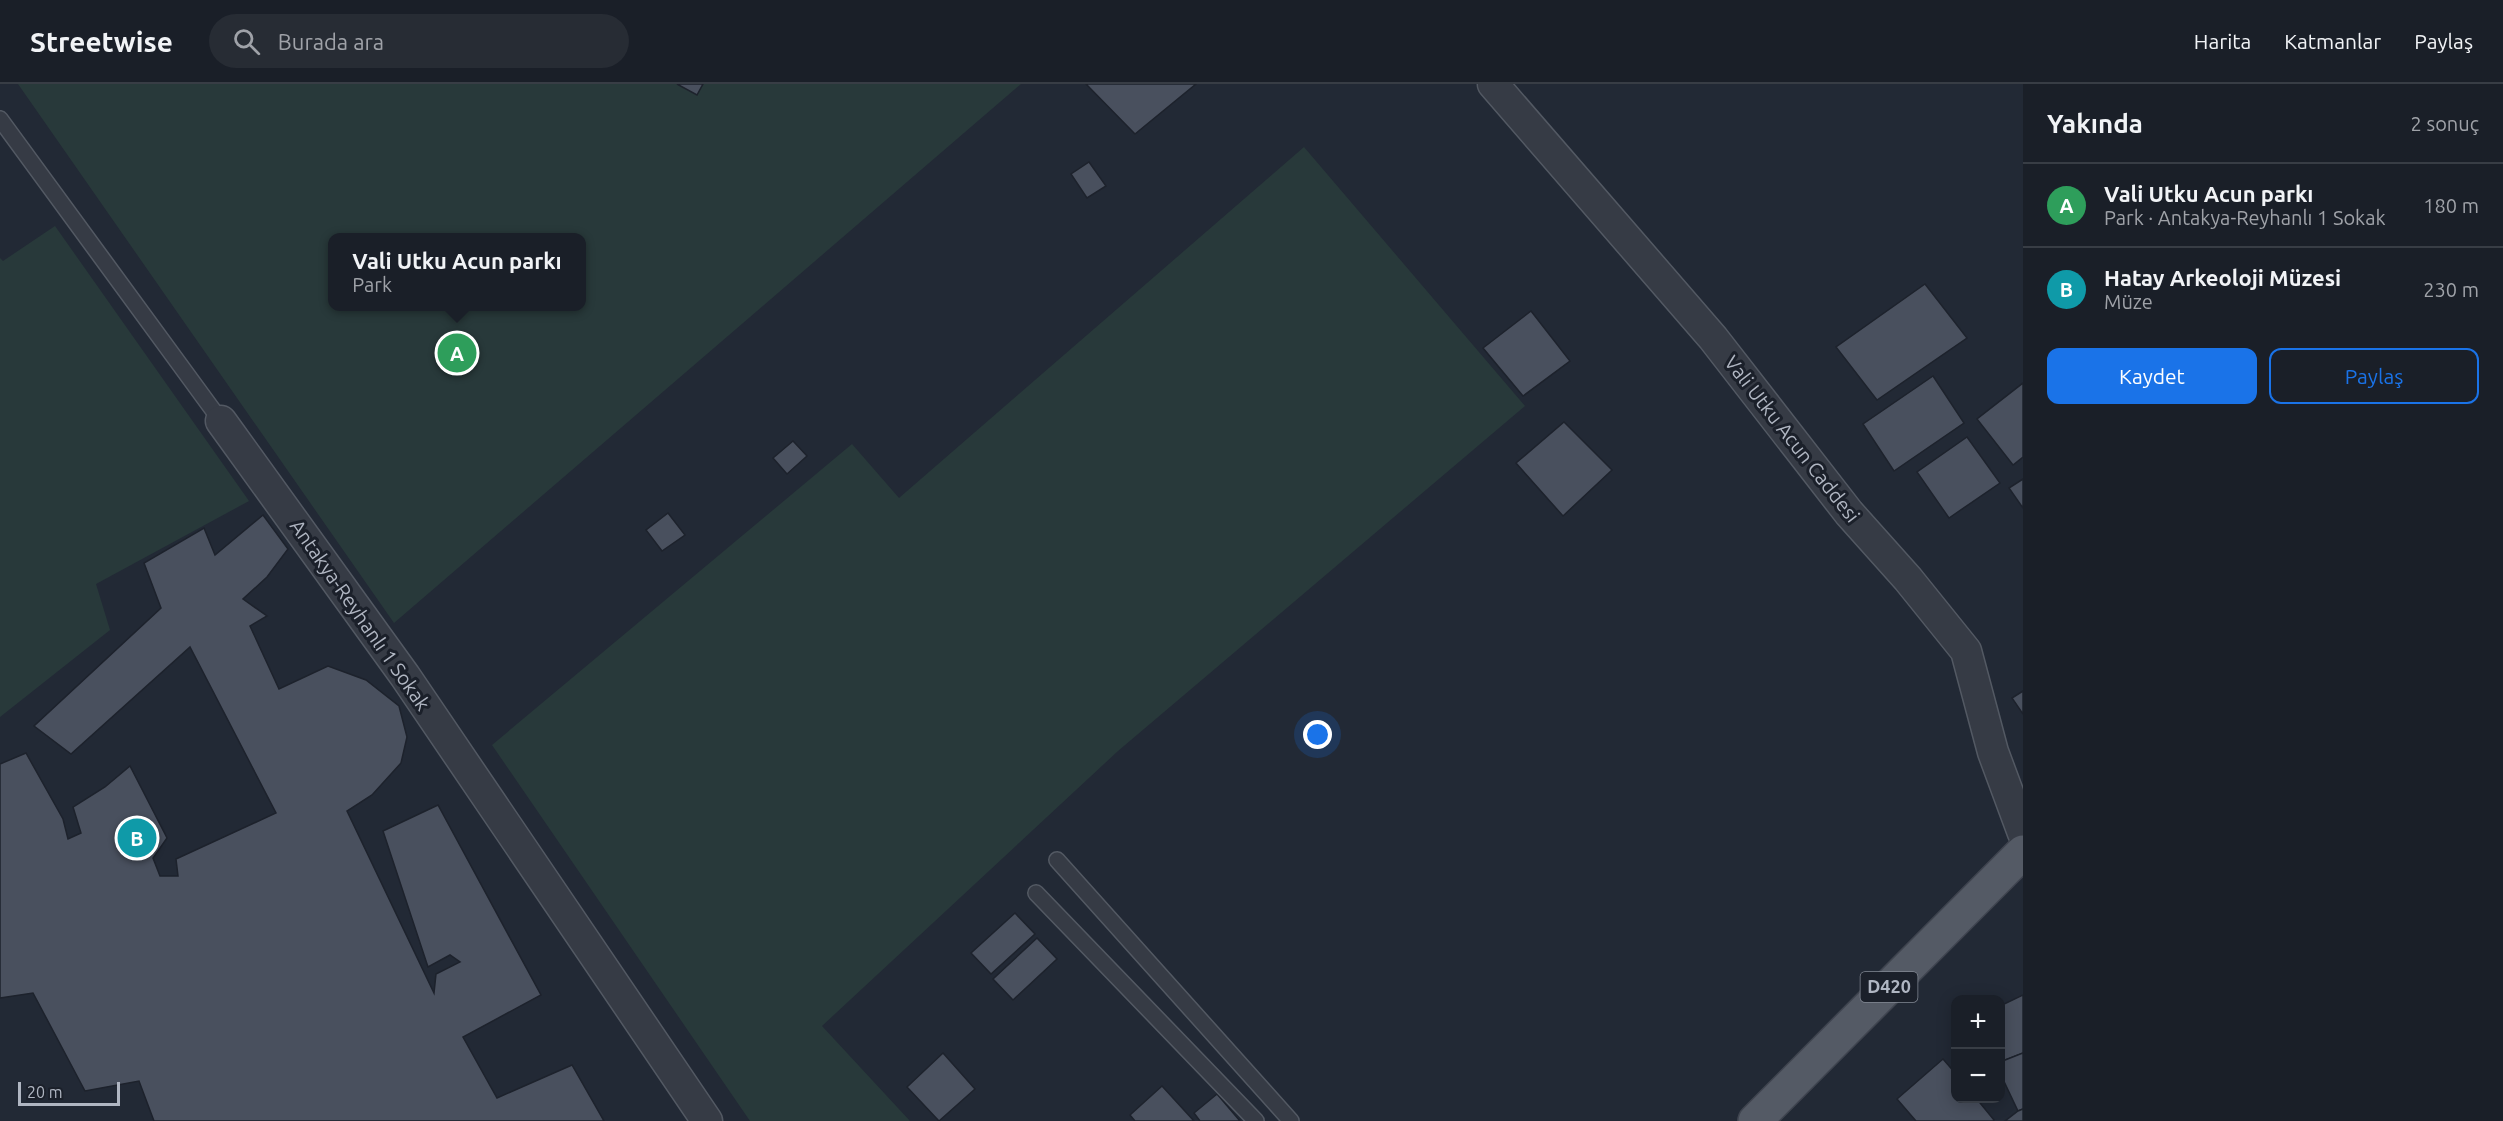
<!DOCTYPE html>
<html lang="tr">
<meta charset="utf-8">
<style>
body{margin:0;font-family:Ubuntu,sans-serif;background:#272c34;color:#f1f3f6}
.controls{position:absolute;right:18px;bottom:18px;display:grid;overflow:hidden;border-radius:12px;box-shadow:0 3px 15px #0003}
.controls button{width:54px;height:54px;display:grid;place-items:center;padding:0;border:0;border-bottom:2px solid #383d45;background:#1a1f28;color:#f1f3f6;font:30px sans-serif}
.scale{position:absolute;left:18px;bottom:15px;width:102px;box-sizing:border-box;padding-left:6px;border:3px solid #b0b6c2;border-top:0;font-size:16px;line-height:21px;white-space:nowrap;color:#b0b6c2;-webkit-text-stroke:4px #1b202a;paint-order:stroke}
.you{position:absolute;left:1318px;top:651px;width:21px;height:21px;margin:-15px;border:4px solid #fff;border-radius:50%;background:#1a73e8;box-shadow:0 0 0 9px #1a73e833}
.badge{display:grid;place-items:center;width:39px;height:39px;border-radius:50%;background:#1a73e8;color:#fff;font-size:20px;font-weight:700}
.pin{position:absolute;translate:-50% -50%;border:3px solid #fff;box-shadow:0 2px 6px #0006}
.popup{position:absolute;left:328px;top:149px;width:258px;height:78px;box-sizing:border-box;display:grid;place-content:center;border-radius:12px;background:#1a1f28;filter:drop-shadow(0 2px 4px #0005);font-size:20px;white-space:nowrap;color:#9fa2a8}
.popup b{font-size:22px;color:#f1f3f6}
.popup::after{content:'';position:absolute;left:50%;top:100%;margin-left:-12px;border:12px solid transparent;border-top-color:#1a1f28}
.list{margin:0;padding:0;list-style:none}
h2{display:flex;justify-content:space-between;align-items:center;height:78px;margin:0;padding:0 24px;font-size:26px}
h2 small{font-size:20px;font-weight:400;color:#9fa2a8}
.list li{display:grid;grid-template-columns:39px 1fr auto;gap:18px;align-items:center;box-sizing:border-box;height:84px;padding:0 24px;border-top:2px solid #383d45}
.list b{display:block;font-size:22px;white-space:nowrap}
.list p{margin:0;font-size:20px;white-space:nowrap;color:#9fa2a8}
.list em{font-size:20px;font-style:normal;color:#9fa2a8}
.actions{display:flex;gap:12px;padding:18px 24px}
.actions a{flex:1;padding:14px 0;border:2px solid #1a73e8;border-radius:12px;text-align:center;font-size:21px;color:#1a73e8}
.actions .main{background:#1a73e8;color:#fff}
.icon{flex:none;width:33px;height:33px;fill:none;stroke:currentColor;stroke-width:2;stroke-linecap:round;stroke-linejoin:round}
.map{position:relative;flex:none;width:2023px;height:1037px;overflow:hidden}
header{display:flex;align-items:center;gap:36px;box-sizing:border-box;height:84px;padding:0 30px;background:#1a1f28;border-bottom:2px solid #383d45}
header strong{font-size:28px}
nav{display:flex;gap:33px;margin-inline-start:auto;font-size:21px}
.search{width:420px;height:54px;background:#272c34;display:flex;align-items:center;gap:15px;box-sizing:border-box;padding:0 21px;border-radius:33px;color:#9fa2a8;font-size:22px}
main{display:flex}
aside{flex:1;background:#1a1f28}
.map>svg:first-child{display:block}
.green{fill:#28393a;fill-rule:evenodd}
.building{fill:#49505e;stroke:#1d222c;stroke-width:1.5}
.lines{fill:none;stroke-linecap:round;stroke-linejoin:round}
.service-casing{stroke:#535963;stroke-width:18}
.minor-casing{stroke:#535963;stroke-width:33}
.primary-casing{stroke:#3f444f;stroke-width:36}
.service{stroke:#363b45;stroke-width:15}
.minor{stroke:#363b45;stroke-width:30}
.primary{stroke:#545a65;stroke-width:33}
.labels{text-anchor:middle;stroke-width:6;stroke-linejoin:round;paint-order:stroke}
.shield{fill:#1b202a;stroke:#838994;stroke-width:1.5}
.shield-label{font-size:18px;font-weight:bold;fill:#b0b6c2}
.street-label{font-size:20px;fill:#b0b6c2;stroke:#1b202a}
</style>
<header>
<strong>Streetwise</strong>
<div class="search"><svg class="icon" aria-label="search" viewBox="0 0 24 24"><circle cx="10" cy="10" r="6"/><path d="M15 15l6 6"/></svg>Burada ara</div>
<nav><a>Harita</a><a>Katmanlar</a><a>Paylaş</a></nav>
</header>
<main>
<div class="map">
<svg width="2023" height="1037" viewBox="0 0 2023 1037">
<rect width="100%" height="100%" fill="#222935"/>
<g class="green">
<path d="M18 0H1021L394 539ZM332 154H582V222H332Z"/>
<path d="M1304 63 1525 322 1118 667 822 942 910 1037H750L492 661 852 360 899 414Z"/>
<path d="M55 142 249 417 96 500 110 546 0 633V174L3 177Z"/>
</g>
<g class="building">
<path d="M677 0H703L697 11Z"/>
<path d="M1086 0H1196L1135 50Z"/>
<path d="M1089 78 1106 102 1087 114 1071 90Z"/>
<path d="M1925 200 1967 254 1877 316 1836 263Z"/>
<path d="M1531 227 1570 277 1523 312 1483 264Z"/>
<path d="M1933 292 1964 339 1894 387 1863 340Z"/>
<path d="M2023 299V373L2013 381 1977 335Z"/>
<path d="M1564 338 1612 386 1563 432 1516 379Z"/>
<path d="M1967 353 2000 399 1949 434 1917 388Z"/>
<path d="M793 357 807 372 787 390 773 374Z"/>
<path d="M2023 395V424L2009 404Z"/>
<path d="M668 429 685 451 662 467 646 446Z"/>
<path d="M263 431 288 465 267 493 243 515 267 532 250 542 279 605 328 582 366 596 399 622 407 653 401 679 372 711 347 727 434 909 436 890 460 878 450 871 428 883 383 747 438 721 541 911 463 953 497 1014 572 981 604 1037H154L139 997 85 1007 33 909 0 914V680L26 669 63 735 68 755 81 749 73 723 105 703 130 682 167 754 153 774 160 792H178L176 775 276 729 190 563 71 670 34 642 161 524 144 479 204 444 215 471Z"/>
<path d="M2023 607V630L2012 614Z"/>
<path d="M1015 829 1035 850 991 890 971 869Z"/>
<path d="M1037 854 1057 875 1013 916 993 895Z"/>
<path d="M2023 911V969L2000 978V922Z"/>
<path d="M943 969 975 1005 939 1037 907 1003Z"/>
<path d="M2023 969V1025L2018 1027 2000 989V978Z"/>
<path d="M1943 975 1956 990V1014H1976L1994 1036 1993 1037H1916L1897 1015Z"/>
<path d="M1162 1002 1194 1037H1135L1130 1031Z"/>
<path d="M1217 1010 1240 1037H1200L1194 1029Z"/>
<path d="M2023 1025V1037H2005L2018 1027Z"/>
</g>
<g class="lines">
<defs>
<g id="service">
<path d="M0 35 221 337"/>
<path d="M1057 776 1291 1037"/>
<path d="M1036 809 1256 1037"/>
</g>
<g id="minor">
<path d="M1493 0 1713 254 1849 429 1908 495 1966 567 1993 668 2023 749"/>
<path d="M221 337 405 592 707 1037"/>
</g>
<path id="primary" d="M1755 1037 2023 768"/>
</defs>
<use href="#service" class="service-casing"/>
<use href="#minor" class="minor-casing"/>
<use href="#primary" class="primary-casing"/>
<use href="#service" class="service"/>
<use href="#minor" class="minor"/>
<use href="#primary" class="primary"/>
</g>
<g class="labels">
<rect class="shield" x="1860.5" y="888" width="57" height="30" rx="4.5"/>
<g class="shield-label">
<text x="1889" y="909">D420</text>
</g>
<g class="street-label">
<text transform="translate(1792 355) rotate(52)" y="7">Vali Utku Acun Caddesi</text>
<text transform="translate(360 531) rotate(55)" y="7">Antakya-Reyhanlı 1 Sokak</text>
</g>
</g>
</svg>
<div class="controls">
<button>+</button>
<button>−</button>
</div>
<div class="scale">20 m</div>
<div class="you"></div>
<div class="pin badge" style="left:457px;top:269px;background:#2e9e5b">A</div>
<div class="popup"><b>Vali Utku Acun parkı</b>Park</div>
<div class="pin badge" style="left:137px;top:754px;background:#0f9aa8">B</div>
</div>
<aside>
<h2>Yakında<small>2 sonuç</small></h2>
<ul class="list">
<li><span class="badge" style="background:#2e9e5b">A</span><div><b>Vali Utku Acun parkı</b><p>Park · Antakya-Reyhanlı 1 Sokak</p></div><em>180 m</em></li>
<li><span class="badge" style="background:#0f9aa8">B</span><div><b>Hatay Arkeoloji Müzesi</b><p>Müze</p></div><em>230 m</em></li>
</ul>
<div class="actions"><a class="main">Kaydet</a><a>Paylaş</a></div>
</aside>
</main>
